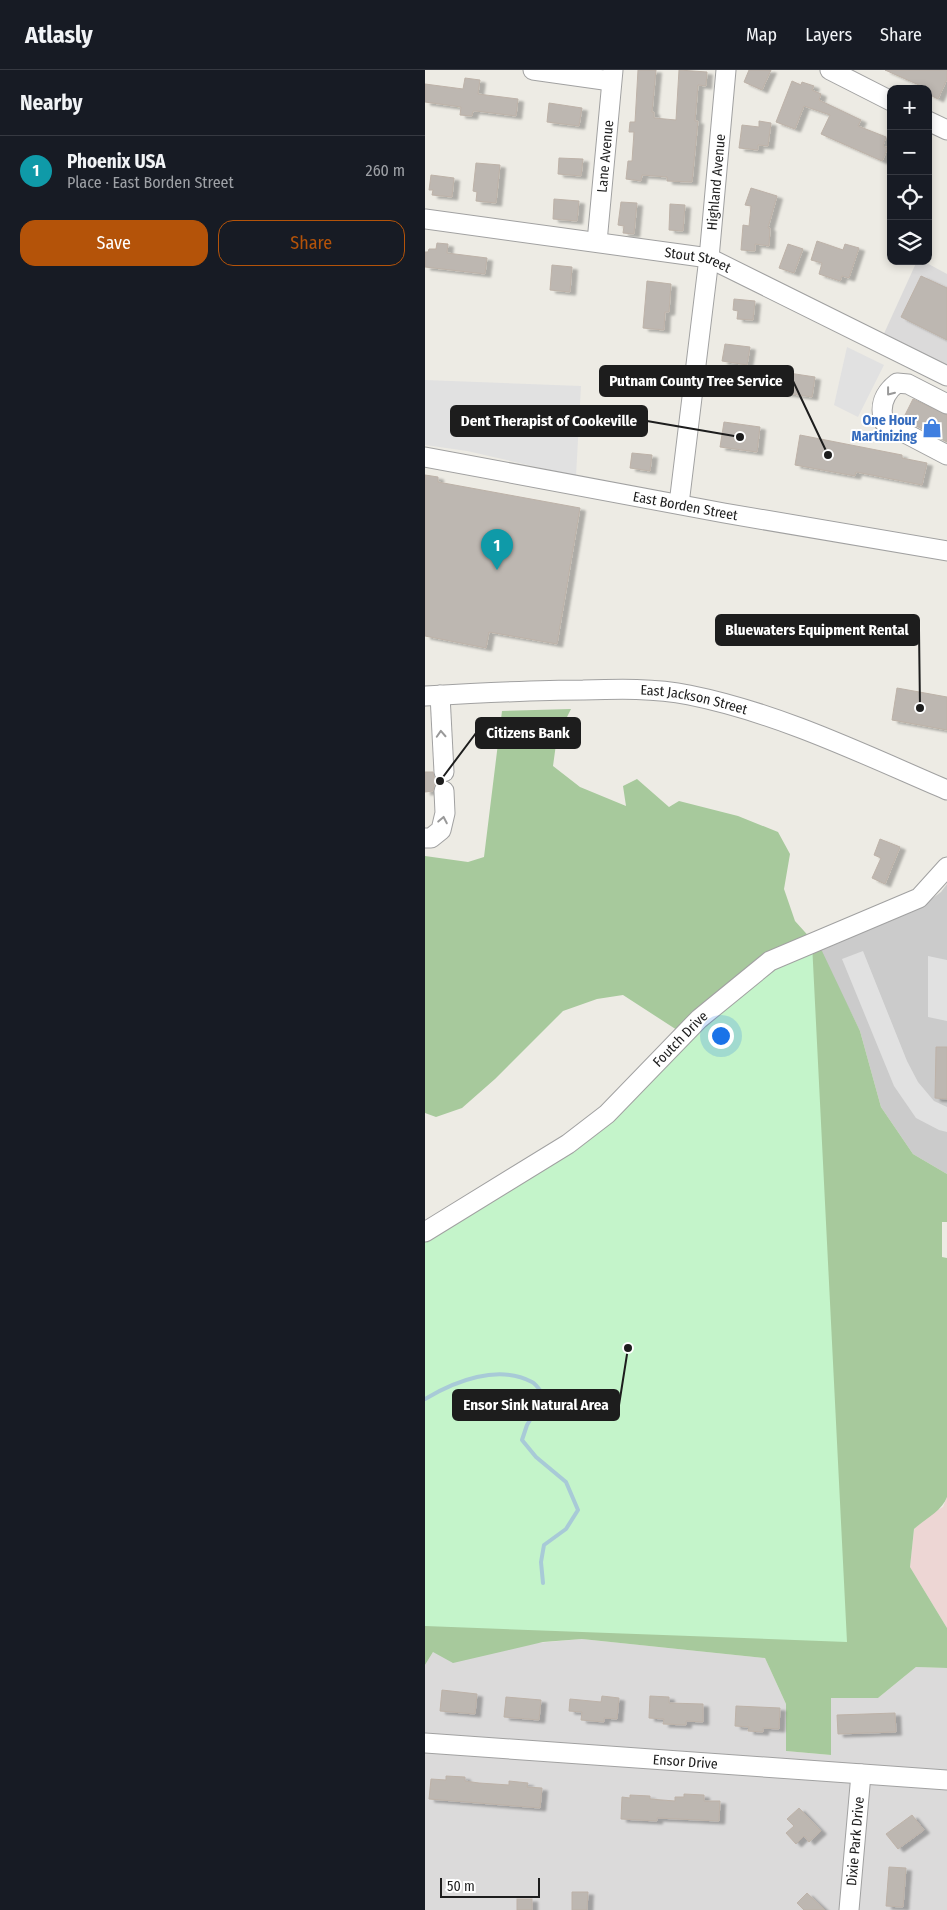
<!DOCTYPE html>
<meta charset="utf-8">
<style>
body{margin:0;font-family:"Fira Sans Condensed",sans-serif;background:#20242c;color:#f1f3f6}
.controls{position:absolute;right:15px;top:15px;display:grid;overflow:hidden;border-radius:10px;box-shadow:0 2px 8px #0003}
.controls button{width:45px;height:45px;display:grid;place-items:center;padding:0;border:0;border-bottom:1px solid #363941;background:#171b24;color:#f1f3f6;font:25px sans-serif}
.scale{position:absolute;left:15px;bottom:12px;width:100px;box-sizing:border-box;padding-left:5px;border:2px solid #1d1d1d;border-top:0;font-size:14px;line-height:18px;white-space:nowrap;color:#1d1d1d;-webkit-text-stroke:4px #fff;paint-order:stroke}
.you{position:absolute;left:295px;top:965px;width:18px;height:18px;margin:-12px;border:4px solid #fff;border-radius:50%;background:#1a73e8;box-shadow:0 0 0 8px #1a73e833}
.badge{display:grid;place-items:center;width:32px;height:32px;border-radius:50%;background:#b45309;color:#fff;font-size:16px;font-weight:700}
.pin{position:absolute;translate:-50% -41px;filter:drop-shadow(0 1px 2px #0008)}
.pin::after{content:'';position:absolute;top:26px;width:18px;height:15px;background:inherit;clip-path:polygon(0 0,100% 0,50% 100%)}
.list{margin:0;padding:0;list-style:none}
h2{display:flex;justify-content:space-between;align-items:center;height:65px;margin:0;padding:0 20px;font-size:21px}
h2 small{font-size:16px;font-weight:400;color:#9ea1a6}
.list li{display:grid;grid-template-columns:32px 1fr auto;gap:15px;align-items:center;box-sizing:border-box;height:70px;padding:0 20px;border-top:1px solid #363941}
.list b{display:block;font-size:19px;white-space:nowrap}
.list p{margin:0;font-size:16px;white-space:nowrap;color:#9ea1a6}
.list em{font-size:16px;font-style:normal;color:#9ea1a6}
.actions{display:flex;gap:10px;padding:15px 20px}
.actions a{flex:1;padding:11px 0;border:1px solid #b45309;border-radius:15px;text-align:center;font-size:18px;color:#b45309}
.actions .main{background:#b45309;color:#fff}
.icon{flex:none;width:28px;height:28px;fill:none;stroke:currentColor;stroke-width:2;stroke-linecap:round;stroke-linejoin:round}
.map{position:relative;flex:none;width:522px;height:1840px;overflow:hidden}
header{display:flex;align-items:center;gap:30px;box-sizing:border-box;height:70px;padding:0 25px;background:#171b24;border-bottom:1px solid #363941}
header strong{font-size:24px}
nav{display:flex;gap:28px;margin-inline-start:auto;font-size:18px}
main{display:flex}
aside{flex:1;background:#171b24}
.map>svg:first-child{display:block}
.residential{fill:#dbdada}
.commercial{fill:#edd6d4}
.religious{fill:#cbcbcb}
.forest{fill:#a7c99c}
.park{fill:#c4f4ca}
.parking{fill:#e1e1e1}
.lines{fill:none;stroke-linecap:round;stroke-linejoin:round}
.stream{stroke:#a8cad7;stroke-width:4}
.building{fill:#bdb7b1;stroke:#bdb2a8;filter:url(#shadow)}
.minor-casing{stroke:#a1a1a1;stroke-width:21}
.minor{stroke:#fff;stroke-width:19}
.oneway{stroke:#999}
.labels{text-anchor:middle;stroke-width:4;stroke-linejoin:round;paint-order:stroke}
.street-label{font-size:14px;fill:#1d1d1d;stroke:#fff}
.shop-label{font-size:14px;font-weight:bold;fill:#366cbe;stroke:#fff;text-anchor:end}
.leader{fill:none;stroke:#1d1d1d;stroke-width:2}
.callout-dot{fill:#1d1d1d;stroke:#fff;stroke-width:2}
.callout{fill:#1d1d1d;stroke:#1d1d1d;stroke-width:2}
.callout-label{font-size:15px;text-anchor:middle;font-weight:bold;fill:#fff}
</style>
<header>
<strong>Atlasly</strong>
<nav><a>Map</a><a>Layers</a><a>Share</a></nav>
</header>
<main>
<aside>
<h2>Nearby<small></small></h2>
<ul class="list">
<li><span class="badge" style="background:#0f9aa8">1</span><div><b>Phoenix USA</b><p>Place · East Borden Street</p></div><em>260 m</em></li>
</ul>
<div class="actions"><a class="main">Save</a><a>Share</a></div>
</aside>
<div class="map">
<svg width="522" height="1840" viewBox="0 0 522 1840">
<defs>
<filter id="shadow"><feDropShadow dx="5.5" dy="3" stdDeviation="1" flood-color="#0004"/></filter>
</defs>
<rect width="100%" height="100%" fill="#edebe4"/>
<g class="residential">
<path d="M492 191H498L522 204V301L457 268Z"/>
<path d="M157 1569 340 1588 361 1634V1681L406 1685V1628H453L491 1597 522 1598V1840H0V1595L8 1582Z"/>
</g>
<path class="commercial" d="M522 1427V1558L485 1497 489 1459 507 1443 518 1437Z"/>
<path class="religious" d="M522 814V1104L488 1084 456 1037 435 961 394 878 480 844 501 833 516 822Z"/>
<path class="forest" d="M146 639 132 667 128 696 155 717 201 736 198 716 212 709 244 737 254 731 313 746 353 762 365 784 359 819 370 851 397 881 435 961 456 1037 488 1084 522 1104V1152H517V1187L522 1188V1427C517 1441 500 1449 489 1459L485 1497 522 1558V1598L491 1597 453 1628H406V1685L361 1681V1634L340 1588 157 1569 118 1572 28 1593 8 1582 0 1595V1174L80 1184 252 960 198 925 172 929 138 941 70 1009 37 1038 11 1047 0 1043V786L43 792 59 787 77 641Z"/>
<path class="park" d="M387 873 422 1572 0 1556V1159L182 1044 274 949Z"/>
<g class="parking">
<path d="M422 277 459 295 433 347 409 335Z"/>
<path d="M0 310 156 316 151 406 42 381 0 375Z"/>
<path d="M438 881 482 991 493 1012 509 1031 522 1037V1062L514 1060 491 1048 469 1016 417 889Z"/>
<path d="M503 886 522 890V951L503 947Z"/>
</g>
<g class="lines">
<path class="stream" d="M0 1329C30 1311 73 1294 107 1312 111 1314 114 1319 117 1323L116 1332 102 1355 97 1370 111 1387 141 1412 153 1440 141 1459 119 1475 116 1492 118 1513"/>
</g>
<g class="building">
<path d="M213 0H231L227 42H229V48L251 50 254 0 282 2 281 16 273 15 270 51H273L267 112 242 111V107L217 105 216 111 201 109 203 91H207L209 62H204L205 52H210Z"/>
<path d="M324 0H346L337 20 319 12Z"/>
<path d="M460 0H522V9L513 29 503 24V19H492L494 15Z"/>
<path d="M40 8 55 10 53 24 93 29 91 46 51 41H48L47 46 35 45 36 37 0 32V14L38 19Z"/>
<path d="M367 11 376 15 377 12 389 16 387 20 396 24 394 30 436 50 433 56 461 67 458 76 463 78 457 91 396 64 405 45 379 36 370 59 351 52Z"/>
<path d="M124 33 157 38 154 56 122 52Z"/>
<path d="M334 51 346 53 343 76 333 75V80L314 78 317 55 334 57Z"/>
<path d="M134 88 158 89 156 106 133 104Z"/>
<path d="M51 93 75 95 71 133 51 131 52 122 48 121Z"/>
<path d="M6 105 29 108 27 127 7 125 8 120H4Z"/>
<path d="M326 118 352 126 343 158H345L344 176 330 174V181L316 180 318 155 324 156 326 136 320 135Z"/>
<path d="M129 129 154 131 152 151 128 149Z"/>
<path d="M196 132 212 133 209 164 198 163 199 156 193 155Z"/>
<path d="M245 134 260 135 258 161 244 160Z"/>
<path d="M392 171 418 180 420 174 434 178 424 208 417 206 415 211 394 204 397 193 386 190Z"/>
<path d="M12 173 23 174 22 183 62 188 60 204 0 197V182H3L4 179H11Z"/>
<path d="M363 174 378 179 369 203 354 198Z"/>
<path d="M127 195 147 197 145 222 125 220Z"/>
<path d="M496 206 522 218V270L476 247Z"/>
<path d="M222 211 246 214 244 242H240L239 260 218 258Z"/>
<path d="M309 229 330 231 328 250 312 249 313 241 308 240Z"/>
<path d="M300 274 325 277 322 295 297 291Z"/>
<path d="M357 302 390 307 387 327 354 322Z"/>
<path d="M488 329 522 345V372L478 349Z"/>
<path d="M299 352 335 357 332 382 295 377Z"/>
<path d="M375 365 477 385V388L502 393 497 415 431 402 430 406 370 395Z"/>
<path d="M207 383 227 385 225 401 205 398Z"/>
<path d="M0 405 13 407V412L155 438 132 574 64 562 61 578 0 566Z"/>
<path d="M472 618 522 627V660L467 650Z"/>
<path d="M0 702H8L9 708 13 711 9 715 8 721 0 722Z"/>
<path d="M455 769 475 777 460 814 447 808 456 788 449 785Z"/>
<path d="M511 977H522V1029L510 1028Z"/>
<path d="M17 1620 52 1624 50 1644 15 1641Z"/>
<path d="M177 1626 194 1628 192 1649 179 1648V1652L156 1650 157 1642 144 1641 145 1629 176 1632Z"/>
<path d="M225 1626 244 1627V1633L278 1634V1652L261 1651V1655L238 1654 239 1649 224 1648Z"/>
<path d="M81 1627 116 1630 114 1650 79 1647Z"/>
<path d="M311 1636 355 1638 354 1659 338 1658V1662L323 1661 324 1657 310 1656Z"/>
<path d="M470 1643 471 1662 413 1664 412 1645Z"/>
<path d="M21 1706 40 1707V1711L54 1713 84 1715V1711L103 1713 102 1717 117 1718 115 1738 4 1729 6 1709 21 1710Z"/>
<path d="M259 1724 279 1725V1731H295L294 1751 232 1748V1751L196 1749 197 1727 205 1728V1725L225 1726V1729L250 1731V1727H259Z"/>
<path d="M374 1738 396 1761 384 1772 379 1766 371 1774 361 1763 369 1756 362 1749Z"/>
<path d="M487 1745 499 1760 473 1779 461 1764Z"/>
<path d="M464 1797 481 1798 478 1837 461 1836Z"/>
<path d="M147 1822H163L162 1840H147Z"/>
<path d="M382 1823 400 1840H379L372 1833Z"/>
<rect x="92" y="1829" width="15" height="11"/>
</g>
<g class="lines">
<defs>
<g id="minor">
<path d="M108 0 186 11"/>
<path d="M405 0 466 31"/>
<path d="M503 51 522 60"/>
<path id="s1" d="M0 149 284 188 522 306"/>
<path id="s2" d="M172 172 188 0"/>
<path d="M522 334 483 314 472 313C459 323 454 336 459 352L522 385"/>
<path id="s3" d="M0 387 299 443 522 481"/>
<path id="s4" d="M254 434 284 188 301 0"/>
<path d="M15 625 19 702"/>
<path id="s5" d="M0 626C53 623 106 620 158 620 194 619 229 618 264 625 354 643 438 684 522 720"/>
<path d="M0 768H6L16 760 20 743 19 721"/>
<path id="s6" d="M0 1162 143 1074 182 1044 274 949 345 891 494 828 522 797"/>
<path id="s7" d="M0 1673 522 1710"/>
<path id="s8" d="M424 1840 436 1704"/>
</g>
</defs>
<use href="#minor" class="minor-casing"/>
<use href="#minor" class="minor"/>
</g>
<defs><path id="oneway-chevron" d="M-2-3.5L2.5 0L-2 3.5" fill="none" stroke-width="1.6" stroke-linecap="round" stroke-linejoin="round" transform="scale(1.25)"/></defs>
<g class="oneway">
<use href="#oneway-chevron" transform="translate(465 322) rotate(128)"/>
<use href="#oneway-chevron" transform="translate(16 664) rotate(-93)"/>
<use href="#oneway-chevron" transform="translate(18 750) rotate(-79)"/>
</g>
<defs>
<symbol id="shop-bare" viewBox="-9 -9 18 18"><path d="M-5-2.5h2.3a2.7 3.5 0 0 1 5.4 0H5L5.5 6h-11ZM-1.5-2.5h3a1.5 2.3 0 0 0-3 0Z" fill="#3f7fe0" stroke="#fff" stroke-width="2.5" paint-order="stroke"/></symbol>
</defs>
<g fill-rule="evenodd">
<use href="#shop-bare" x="493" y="344" width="28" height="28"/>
</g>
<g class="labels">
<g class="street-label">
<text dy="5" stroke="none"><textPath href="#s2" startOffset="86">Lane Avenue</textPath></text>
<text dy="5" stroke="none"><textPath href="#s4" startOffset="324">Highland Avenue</textPath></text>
<text dy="5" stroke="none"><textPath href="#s1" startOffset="276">Stout Street</textPath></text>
<text dy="5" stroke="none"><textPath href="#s3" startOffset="265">East Borden Street</textPath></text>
<text dy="5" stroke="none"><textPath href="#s5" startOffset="270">East Jackson Street</textPath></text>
<text dy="5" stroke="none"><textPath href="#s6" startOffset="322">Foutch Drive</textPath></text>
<text dy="5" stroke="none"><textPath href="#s7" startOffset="261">Ensor Drive</textPath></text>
<text dy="5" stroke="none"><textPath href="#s8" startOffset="69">Dixie Park Drive</textPath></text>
</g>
<g class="shop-label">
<text x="492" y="355">One Hour<tspan x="492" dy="16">Martinizing</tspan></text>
</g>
</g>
<path class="leader" d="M403 385L368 311M315 367L222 351M495 638L494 560M15 711L51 663M203 1278L194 1335"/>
<g class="callout-dot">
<circle cx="403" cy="385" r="5"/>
<circle cx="315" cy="367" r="5"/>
<circle cx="495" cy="638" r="5"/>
<circle cx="15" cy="711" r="5"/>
<circle cx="203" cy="1278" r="5"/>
</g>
<g class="callout">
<rect x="175" y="296" width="193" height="30" rx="5"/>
<rect x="26" y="336" width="196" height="30" rx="5"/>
<rect x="291" y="545" width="203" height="30" rx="5"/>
<rect x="51" y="648" width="104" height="30" rx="5"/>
<rect x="28" y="1320" width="166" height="30" rx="5"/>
</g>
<g class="callout-label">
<text x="271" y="316">Putnam County Tree Service</text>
<text x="124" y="356">Dent Therapist of Cookeville</text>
<text x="392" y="565">Bluewaters Equipment Rental</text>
<text x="103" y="668">Citizens Bank</text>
<text x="111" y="1340">Ensor Sink Natural Area</text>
</g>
</svg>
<div class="controls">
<button>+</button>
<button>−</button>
<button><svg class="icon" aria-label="locate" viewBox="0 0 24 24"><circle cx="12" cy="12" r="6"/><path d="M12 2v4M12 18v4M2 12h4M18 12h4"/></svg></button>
<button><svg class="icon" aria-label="layers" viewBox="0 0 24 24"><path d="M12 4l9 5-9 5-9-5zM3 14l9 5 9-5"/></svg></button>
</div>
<div class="scale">50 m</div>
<div class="you"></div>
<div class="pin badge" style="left:72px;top:500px;background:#0f9aa8">1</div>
</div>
</main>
